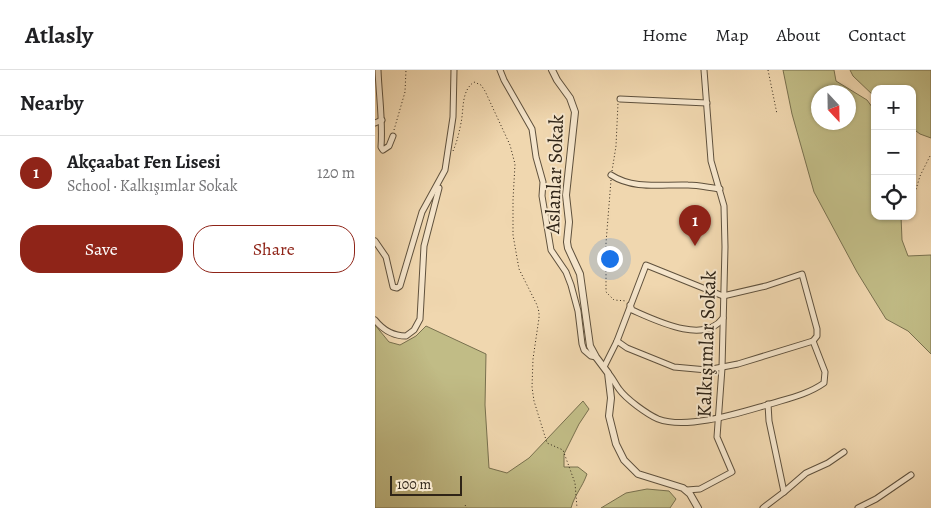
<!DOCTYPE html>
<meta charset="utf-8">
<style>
body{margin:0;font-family:Alegreya,serif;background:#f2f2f2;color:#202124}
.controls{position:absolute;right:15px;top:15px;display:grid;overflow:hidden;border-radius:10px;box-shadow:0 1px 4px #0004}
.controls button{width:45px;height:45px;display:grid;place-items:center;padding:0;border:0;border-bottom:1px solid #e0e0e0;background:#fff;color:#202124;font:25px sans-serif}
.compass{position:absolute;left:436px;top:15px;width:45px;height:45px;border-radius:50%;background:#fff;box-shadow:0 1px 4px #0004;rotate:158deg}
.scale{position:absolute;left:15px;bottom:12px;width:72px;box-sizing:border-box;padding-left:5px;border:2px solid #2f2417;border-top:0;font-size:14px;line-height:18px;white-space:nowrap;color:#2f2417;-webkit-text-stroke:4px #f5e5cb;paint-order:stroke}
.you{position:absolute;left:234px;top:188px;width:18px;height:18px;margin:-12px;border:4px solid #fff;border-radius:50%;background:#1a73e8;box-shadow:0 0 0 8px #1a73e833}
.badge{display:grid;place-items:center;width:32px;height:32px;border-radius:50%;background:#8f2418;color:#fff;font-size:16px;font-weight:700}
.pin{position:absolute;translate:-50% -41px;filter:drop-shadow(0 1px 2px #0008)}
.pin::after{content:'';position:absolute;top:26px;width:18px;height:15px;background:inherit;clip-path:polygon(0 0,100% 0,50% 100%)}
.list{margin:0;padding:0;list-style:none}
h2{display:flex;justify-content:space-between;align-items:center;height:65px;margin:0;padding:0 20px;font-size:21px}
h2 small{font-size:16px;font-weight:400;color:#757577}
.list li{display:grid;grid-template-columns:32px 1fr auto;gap:15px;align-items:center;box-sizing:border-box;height:75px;padding:0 20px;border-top:1px solid #e0e0e0}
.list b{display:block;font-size:19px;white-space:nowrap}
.list p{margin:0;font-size:16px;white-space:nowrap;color:#757577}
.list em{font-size:16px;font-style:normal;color:#757577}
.actions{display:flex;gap:10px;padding:15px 20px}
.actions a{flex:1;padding:11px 0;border:1px solid #8f2418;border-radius:20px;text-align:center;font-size:18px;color:#8f2418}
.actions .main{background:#8f2418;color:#fff}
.icon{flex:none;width:28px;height:28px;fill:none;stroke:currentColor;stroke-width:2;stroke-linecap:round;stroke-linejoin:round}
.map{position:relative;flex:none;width:556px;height:438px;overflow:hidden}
header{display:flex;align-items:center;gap:30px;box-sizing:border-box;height:70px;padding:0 25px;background:#fff;border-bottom:1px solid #e0e0e0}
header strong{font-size:24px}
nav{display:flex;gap:28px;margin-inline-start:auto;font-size:18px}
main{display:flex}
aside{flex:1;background:#fff}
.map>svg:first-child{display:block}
.green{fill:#c1bc86;stroke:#78704e;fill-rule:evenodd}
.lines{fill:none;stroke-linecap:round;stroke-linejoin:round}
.minor-casing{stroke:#5f513d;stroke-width:7}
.tertiary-casing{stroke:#5f513d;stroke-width:8}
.path{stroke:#2f2417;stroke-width:1;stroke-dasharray:1 2.5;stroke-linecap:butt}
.minor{stroke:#f5e5cb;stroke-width:5}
.tertiary{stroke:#f5e5cb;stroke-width:6}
.labels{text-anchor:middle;stroke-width:4;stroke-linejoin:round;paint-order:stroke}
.street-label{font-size:20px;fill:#2f2417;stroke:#f5e5cb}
</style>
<header>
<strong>Atlasly</strong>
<nav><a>Home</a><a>Map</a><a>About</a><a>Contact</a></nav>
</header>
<main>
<aside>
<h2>Nearby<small></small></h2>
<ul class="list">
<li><span class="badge">1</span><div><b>Akçaabat Fen Lisesi</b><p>School · Kalkışımlar Sokak</p></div><em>120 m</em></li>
</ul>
<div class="actions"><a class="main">Save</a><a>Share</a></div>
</aside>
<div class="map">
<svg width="556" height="438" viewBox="0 0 556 438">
<rect width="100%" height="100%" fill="#f0d7af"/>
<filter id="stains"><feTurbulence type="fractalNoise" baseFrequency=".004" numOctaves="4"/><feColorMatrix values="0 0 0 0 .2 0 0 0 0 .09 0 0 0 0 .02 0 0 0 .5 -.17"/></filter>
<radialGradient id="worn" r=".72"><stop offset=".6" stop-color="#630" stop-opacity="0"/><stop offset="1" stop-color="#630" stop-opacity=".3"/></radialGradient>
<g class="green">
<path d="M408 0H459L461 11 492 30 500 41V146H526L527 170 533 186 556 185V284L533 261 511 249 482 202 439 122 417 44ZM473 22V52H443V22Z"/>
<path d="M475 0H556V68L545 64 537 58V19H500V27L478 6Z"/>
<path d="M0 255 14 272 25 275 41 266 51 256 111 284 110 335 114 398 132 403 154 388 208 331 214 339 204 354 189 384V397H203L212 404C207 418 200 424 196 438H0Z"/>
<path d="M272 419 294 421 301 429 295 438H226L251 423Z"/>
</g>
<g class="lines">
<defs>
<g id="minor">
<path d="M3 0C4 26 8 51 6 77L8 80 14 76 18 66"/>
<path d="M125 0 129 10 157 59 161 87 168 112 167 126 176 180 191 202 196 215 203 241 207 274 209 280 216 286 221 287"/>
<path d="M245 29 332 33"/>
<path d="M0 53 7 50"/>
<path d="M236 105C259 120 287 114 313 115 324 115 335 118 345 119"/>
<path d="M0 171 11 187 18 217 22 218 25 216 47 142 70 100 78 47 79 0"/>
<path d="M255 235 257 240C280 250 329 275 348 248"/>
<path d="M0 250C8 260 18 266 31 266L39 260 45 249 49 176 64 118"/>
<path d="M242 271 252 278 299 297 332 300 363 294 438 271"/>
<path d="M229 297 242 271 271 195 348 226 391 216 427 204 442 259V266L438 271 450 302 449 313C432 325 411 329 392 335 364 343 312 360 283 349 272 344 251 329 244 319 240 314 238 308 233 303"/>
<path d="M312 420 325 419 357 402 342 367 347 298 350 177 349 136 336 91 329 0"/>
<path d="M409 422 431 403 453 393 469 382"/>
<path d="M388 438 409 422 394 351 393 334"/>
<path d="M483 438 501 429 536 405"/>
</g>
<path id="tertiary" d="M177 0 182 10 195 28 200 42 191 125 194 152 192 172 193 178 205 204 215 276 221 287 233 303 236 328 234 346 241 374 249 390 263 404 308 418 315 424 323 438"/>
</defs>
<use href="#minor" class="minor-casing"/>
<use href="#tertiary" class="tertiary-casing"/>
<g class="path">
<path d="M393 0 402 44"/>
<path d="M19 60 30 22 31 0"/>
<path d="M78 81C82 72 84 63 86 53 89 39 86 21 99 12L106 15 110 21 135 75 140 94 138 130V165L144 199 162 235 164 242V248L158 289 157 317 159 331 172 373 188 380 200 413 202 438"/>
<path d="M237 101 241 76 243 33"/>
<path d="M236 110 231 173V222L239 230 252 231"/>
<path d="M539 126 545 106 556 84"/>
<path d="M90 435 92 438"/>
</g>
<use href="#minor" class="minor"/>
<use href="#tertiary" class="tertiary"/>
</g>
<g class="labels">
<g class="street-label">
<text transform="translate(179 104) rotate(-88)" y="7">Aslanlar Sokak</text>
<text transform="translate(331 274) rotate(-88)" y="7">Kalkışımlar Sokak</text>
</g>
</g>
<rect width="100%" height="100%" filter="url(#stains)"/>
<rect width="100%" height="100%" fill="url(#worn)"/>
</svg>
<div class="controls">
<button>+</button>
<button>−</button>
<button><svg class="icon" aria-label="locate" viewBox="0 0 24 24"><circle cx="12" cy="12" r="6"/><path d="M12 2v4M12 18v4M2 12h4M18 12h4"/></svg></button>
</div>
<svg class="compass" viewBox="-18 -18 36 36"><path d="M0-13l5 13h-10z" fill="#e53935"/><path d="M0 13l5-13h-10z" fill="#757577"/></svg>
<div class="scale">100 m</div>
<div class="you"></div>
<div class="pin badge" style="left:320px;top:176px">1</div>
</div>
</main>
